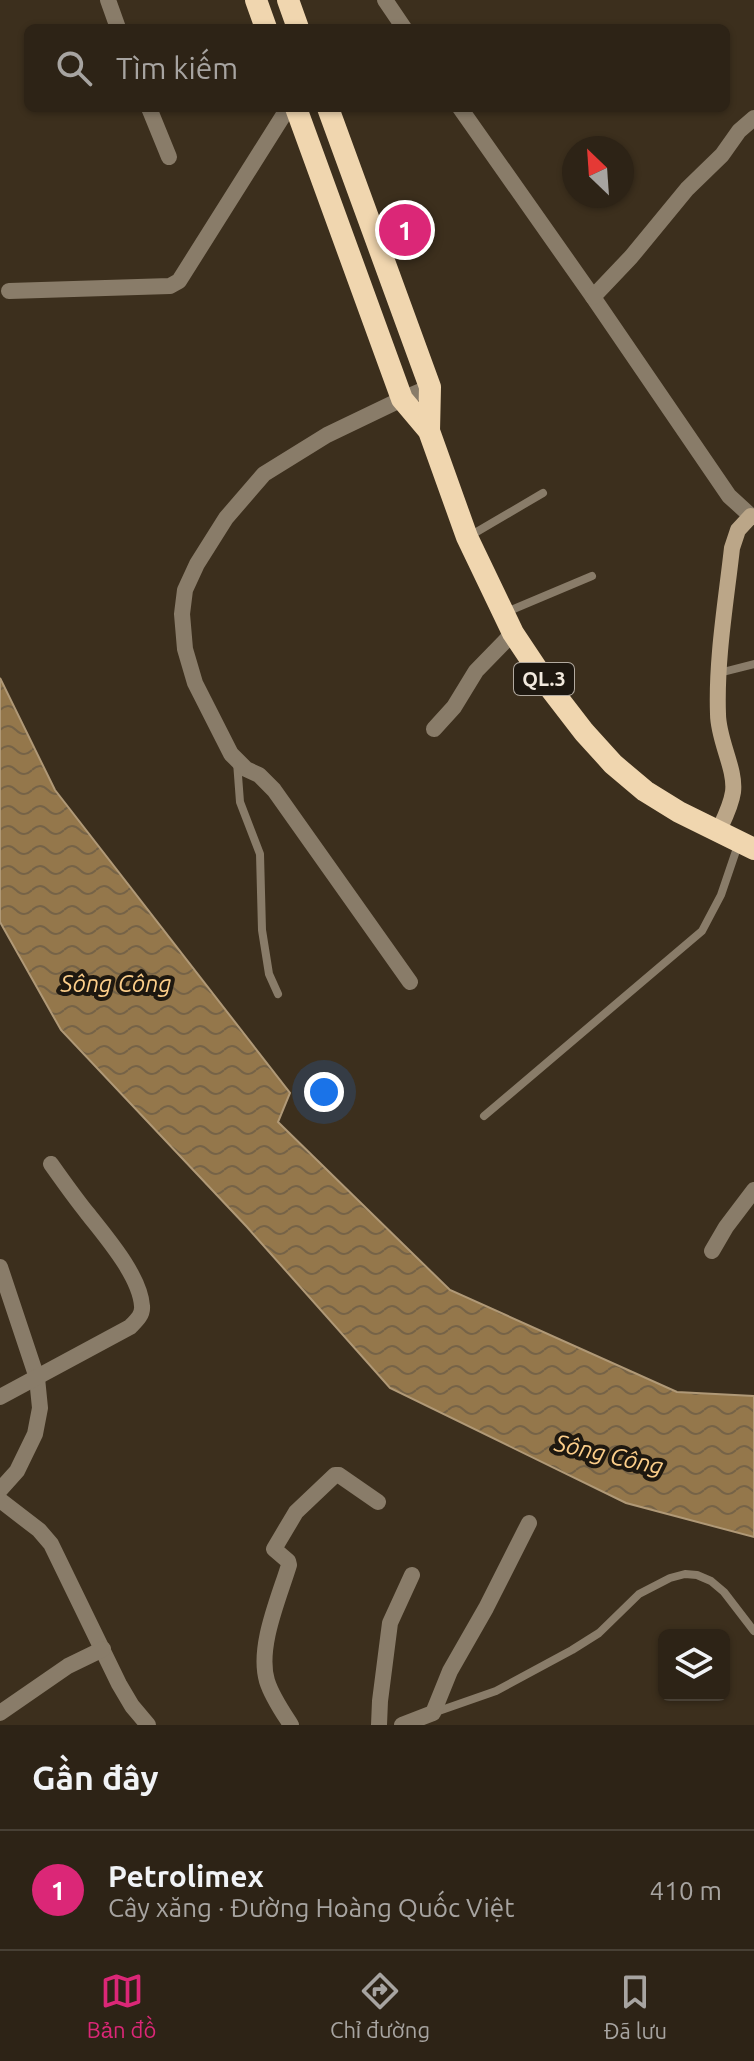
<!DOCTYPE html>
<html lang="vi">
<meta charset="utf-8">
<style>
body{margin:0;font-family:Ubuntu,sans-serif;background:#352b1f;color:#f1f3f6}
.controls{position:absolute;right:24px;bottom:24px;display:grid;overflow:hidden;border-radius:12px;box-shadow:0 2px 6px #0004}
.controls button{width:72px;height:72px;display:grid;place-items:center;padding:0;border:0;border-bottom:2px solid #484035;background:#2d2316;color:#f1f3f6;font:40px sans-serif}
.compass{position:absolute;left:562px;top:136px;width:72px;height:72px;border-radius:50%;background:#2d2316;box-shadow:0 2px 6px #0004;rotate:335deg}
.you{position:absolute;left:324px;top:1092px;width:28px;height:28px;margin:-20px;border:6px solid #fff;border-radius:50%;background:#1a73e8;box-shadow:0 0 0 12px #1a73e833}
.badge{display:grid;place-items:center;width:52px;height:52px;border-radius:50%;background:#db2777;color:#fff;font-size:26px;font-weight:700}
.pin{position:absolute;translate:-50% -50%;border:4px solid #fff;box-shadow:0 2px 8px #0006}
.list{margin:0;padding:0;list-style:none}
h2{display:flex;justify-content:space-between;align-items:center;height:104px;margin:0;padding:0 32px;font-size:34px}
h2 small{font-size:26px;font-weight:400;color:#a7a4a1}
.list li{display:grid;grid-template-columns:52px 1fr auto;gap:24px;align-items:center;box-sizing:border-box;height:120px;padding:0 32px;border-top:2px solid #484035}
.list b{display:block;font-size:30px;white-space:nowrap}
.list p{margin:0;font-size:26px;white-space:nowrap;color:#a7a4a1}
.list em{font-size:26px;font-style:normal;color:#a7a4a1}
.icon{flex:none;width:44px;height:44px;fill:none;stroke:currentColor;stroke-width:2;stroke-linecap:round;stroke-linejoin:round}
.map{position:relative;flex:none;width:754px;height:1725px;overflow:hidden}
.search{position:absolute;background:#2d2316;box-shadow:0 2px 6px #0004;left:24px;right:24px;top:24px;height:88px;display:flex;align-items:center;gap:20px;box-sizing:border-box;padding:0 28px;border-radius:12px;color:#a7a4a1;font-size:30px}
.sheet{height:224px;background:#2d2316}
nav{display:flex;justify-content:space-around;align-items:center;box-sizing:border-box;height:112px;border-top:2px solid #484035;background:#2d2316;font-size:22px;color:#a7a4a1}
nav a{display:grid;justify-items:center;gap:4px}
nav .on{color:#db2777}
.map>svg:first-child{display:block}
.water{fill:url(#water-waves);stroke:#b09977;stroke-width:2}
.building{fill:url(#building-back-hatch);filter:url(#shadow)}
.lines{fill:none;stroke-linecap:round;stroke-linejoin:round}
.service{stroke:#897c69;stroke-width:8}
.minor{stroke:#897c69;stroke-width:16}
.secondary{stroke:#bba688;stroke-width:16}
.trunk{stroke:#f0d6af;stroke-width:22}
.labels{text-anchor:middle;stroke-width:8;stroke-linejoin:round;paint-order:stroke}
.shield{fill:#1e1810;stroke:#b2aaa0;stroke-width:2}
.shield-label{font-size:20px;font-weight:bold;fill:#f1e9dd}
.water-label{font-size:24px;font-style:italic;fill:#fcce8a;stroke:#1e1810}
</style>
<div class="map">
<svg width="754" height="1725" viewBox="0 0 754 1725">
<defs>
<pattern id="water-waves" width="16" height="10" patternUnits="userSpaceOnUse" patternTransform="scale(2)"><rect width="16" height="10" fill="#94774b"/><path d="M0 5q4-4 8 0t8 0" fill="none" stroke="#766347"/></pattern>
<pattern id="building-back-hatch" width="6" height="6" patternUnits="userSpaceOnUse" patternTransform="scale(2)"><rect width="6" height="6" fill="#73562b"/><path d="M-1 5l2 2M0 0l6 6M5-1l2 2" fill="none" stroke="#876e49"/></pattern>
<filter id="shadow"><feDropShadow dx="5.5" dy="3.5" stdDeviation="4" flood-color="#0009"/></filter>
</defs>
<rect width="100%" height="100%" fill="#3c2f1d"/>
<path class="water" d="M0 678 55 790 290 1093 278 1122 450 1290 677 1392 754 1396V1537L626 1503 390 1388 247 1227 61 1030 0 922Z"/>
<path class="building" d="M406 210 419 244 405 249 392 215Z"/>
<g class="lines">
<g class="service">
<path d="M468 537 543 493"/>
<path d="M504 613 592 576"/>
<path d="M719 673 754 664"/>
<path d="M237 762 240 802 260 854 262 930 269 974 278 994"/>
<path d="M484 1116 702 931 721 895 738 845"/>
<path d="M433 1713 496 1691 572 1650 599 1633 639 1594 670 1578 685 1574 697 1575 711 1581 724 1592 754 1631"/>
</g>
<g class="minor">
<path d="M108 0 118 28"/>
<path d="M385 0 404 28"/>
<path d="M149 108 169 157"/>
<path d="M460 108 593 297 729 496 751 516"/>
<path d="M9 291 170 286 179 281 288 108"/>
<path d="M593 297 631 257 687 189 722 155 739 131 754 118"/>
<path d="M434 729 454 707 476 671 513 633"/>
<path d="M410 982 274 790 259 775 246 769 231 754 195 683 185 649 182 614 185 590 197 564 226 518 264 474 327 435 402 399 430 387"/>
<path d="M712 1251 726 1227 754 1190"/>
<path d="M0 1267 37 1378 40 1408 35 1434 17 1471 0 1490"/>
<path d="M0 1397 130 1327C136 1321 143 1315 142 1306 140 1276 106 1237 88 1214 75 1198 63 1181 51 1164"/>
<path d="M0 1500 39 1530 51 1544 119 1684 132 1706 148 1725"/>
<path d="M0 1713 68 1666 103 1649"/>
<path d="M291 1725C282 1711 272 1697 267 1681 257 1647 279 1598 289 1565L288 1561 274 1549 296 1512 335 1475H339L378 1502"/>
<path d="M379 1725 380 1701 390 1623 412 1575"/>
<path d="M402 1725 433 1713 450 1671 486 1608 529 1523"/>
</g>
<path class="secondary" d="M718 832C724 819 731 806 733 792 736 769 718 740 718 714 716 659 726 602 732 548L738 530 751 516 754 517"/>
<g class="trunk">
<path d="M256 0 266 28"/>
<path d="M288 0 298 28"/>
<path d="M296 108 402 399 429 431 467 537 513 633 547 684 584 732 613 764 645 791 679 812 754 849"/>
<path d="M328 108 430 387 429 431"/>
</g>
</g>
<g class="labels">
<rect class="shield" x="514" y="663" width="60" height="32" rx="6"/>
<g class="shield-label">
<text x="544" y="686">QL.3</text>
</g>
<g class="water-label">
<text x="116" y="992">Sông Công</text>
<text transform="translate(609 1455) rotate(13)" y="8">Sông Công</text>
</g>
</g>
</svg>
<div class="controls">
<button><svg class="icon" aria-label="layers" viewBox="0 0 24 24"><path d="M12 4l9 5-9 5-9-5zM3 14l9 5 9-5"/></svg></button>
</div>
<svg class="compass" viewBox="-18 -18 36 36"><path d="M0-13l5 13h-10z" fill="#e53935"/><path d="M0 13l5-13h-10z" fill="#a7a4a1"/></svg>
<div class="you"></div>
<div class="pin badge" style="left:405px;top:230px">1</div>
<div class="search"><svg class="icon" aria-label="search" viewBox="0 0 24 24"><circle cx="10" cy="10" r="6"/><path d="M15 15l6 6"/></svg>Tìm kiếm</div>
</div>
<section class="sheet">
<h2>Gần đây<small></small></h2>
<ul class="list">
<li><span class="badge">1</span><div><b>Petrolimex</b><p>Cây xăng · Đường Hoàng Quốc Việt</p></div><em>410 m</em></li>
</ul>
</section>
<nav>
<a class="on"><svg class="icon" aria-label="map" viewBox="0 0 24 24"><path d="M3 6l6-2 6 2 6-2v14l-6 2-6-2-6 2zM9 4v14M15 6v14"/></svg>Bản đồ</a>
<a><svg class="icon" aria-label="directions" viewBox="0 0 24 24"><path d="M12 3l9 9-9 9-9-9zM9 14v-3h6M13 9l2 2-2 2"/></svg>Chỉ đường</a>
<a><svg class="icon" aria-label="saved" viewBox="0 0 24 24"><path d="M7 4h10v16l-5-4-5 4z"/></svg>Đã lưu</a>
</nav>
